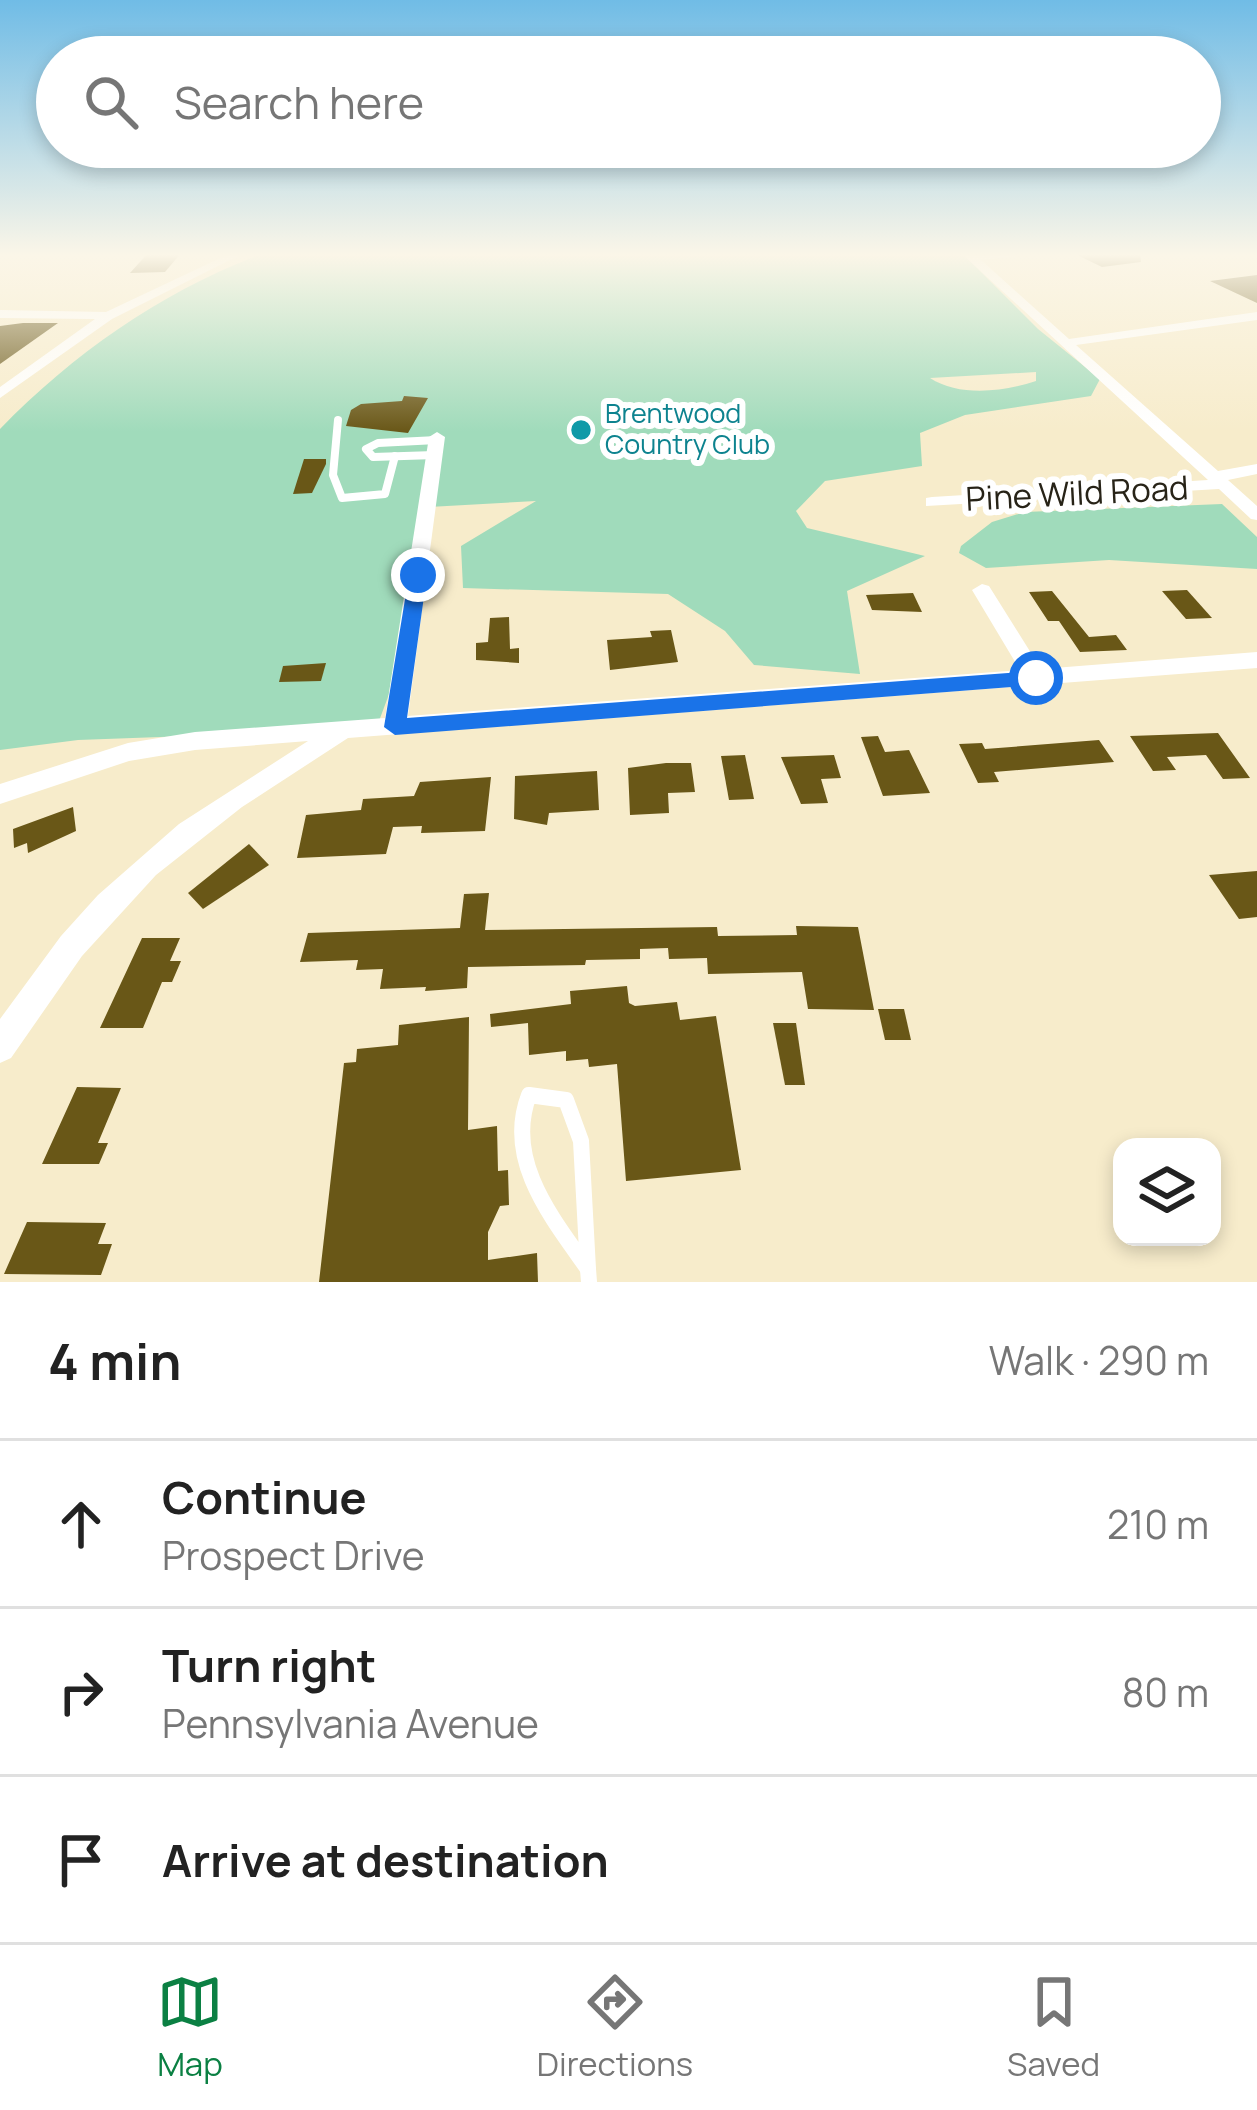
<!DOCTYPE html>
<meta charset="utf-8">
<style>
body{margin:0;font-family:Manrope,sans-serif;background:#f2f2f2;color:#222}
.controls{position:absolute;right:36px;bottom:36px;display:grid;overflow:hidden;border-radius:24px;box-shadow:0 6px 18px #0003}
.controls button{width:108px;height:108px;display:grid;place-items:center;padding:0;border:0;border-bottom:3px solid #e0e0e0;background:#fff;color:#222;font:60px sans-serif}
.stop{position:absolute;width:36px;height:36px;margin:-27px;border:9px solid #1a73e8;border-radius:50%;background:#fff}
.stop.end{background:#1a73e8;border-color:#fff;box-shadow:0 3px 12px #0008}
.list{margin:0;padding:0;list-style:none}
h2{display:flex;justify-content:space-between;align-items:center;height:156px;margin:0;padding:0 48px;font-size:51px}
h2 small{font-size:39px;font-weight:400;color:#767676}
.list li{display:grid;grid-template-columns:78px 1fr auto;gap:36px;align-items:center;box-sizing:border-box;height:168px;padding:0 48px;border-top:3px solid #e0e0e0}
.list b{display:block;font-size:45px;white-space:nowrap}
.list p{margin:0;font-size:39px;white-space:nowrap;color:#767676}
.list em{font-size:39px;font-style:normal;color:#767676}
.icon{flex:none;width:66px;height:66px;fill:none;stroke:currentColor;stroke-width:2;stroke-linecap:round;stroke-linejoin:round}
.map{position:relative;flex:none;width:1257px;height:1282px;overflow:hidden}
.search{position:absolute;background:#fff;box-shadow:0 6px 18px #0003;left:36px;right:36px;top:36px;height:132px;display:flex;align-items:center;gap:30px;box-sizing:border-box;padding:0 42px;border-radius:66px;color:#767676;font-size:45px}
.sheet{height:660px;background:#fff}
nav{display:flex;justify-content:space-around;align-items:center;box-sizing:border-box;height:168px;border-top:3px solid #e0e0e0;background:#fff;font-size:33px;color:#767676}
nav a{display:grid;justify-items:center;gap:6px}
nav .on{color:#0b8043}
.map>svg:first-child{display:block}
.green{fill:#a0dbbb;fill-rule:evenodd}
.building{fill:#695717}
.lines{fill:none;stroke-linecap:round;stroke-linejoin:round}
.lane-far1{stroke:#fff;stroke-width:8}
.lane{stroke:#fff;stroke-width:16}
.street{fill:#fff;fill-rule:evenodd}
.route{fill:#1a73e8}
.culture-dot{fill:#0f9aa8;stroke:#fff;stroke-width:4.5}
.labels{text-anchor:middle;stroke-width:12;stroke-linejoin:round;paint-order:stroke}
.far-culture-label{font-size:27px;fill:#0d838f;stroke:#fff;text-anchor:start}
.street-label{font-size:33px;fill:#272317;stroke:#fff}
</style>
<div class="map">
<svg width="1257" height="1282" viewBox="0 0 1257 1282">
<rect width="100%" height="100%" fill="#f7eccb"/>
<g class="green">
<path d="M264 253H962L1038 329 1100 379 1091 396 965 415 920 433 922 466 825 481 796 511 807 528 925 556 847 591 860 674 754 665 725 631 668 594 463 588 461 546 536 501 429 507 407 646 376 729 78 740 0 750V429C75 352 163 291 264 253ZM1036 372V381C1003 392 959 397 930 378Z"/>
<path d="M1222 504 1257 537V569L1109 560 986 568 959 553 961 546 992 522 1025 512Z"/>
</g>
<g class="building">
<path d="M148 253H181L165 272 130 273Z"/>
<path d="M1073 253H1140L1141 262 1102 267Z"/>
<path d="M1257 275V303L1210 281Z"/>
<path d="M23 323H58L0 364V326Z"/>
<path d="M404 396 428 398 408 433 346 426 351 410 361 404 402 401Z"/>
<path d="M304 459H326V464L312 493 293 494Z"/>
<path d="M1187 590 1212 618 1186 619 1162 591Z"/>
<path d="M1052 591 1089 637 1116 635 1127 650 1080 652 1059 621H1048L1029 592Z"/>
<path d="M913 593 922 612 872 610 866 595Z"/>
<path d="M509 617 510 649 519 648V663L476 660V643L488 642 490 618Z"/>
<path d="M671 630 678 662 610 670 607 640 652 637 650 631Z"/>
<path d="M326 663 321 681 279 682 283 666Z"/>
<path d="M1218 733 1250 778 1223 779 1206 755 1167 757 1176 770 1153 771 1130 736Z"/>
<path d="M878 736 885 752 909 750 930 793 883 796 861 737Z"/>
<path d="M1099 740 1114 762 994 772 999 782 978 783 959 744 982 743 985 749Z"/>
<path d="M745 755 754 799 729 800 721 756Z"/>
<path d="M834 755 841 778 821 779 828 803 801 804 781 757Z"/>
<path d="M666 763H691L695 792 668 793 669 813 630 815 628 768Z"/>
<path d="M597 771 599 810 549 813 547 825 514 819 515 776Z"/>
<path d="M491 777 485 831 421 833 422 826 393 827 386 854 297 858 306 815 361 810 363 799 414 796 420 782Z"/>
<path d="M73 807 76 831 28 853 27 843 14 848 13 829Z"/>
<path d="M249 844 269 865 203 909 188 893Z"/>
<path d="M1257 871V917L1239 919 1209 875Z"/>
<path d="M489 893 485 930 717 927 718 936 797 935 796 926 858 927 874 1010 808 1009 802 972 708 974 707 958 669 959 668 948 640 949V959L586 960 585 965 468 967 467 988 425 991 426 987 380 989 383 969 356 970 358 960 300 962 308 933 460 928 464 894Z"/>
<path d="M142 938H180L170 961H181L172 982H162L143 1028H100Z"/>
<path d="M627 986 629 1003 635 1006 677 1002 680 1020 716 1016 741 1170 626 1181 617 1064 589 1067 588 1059 566 1061V1051L529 1055 528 1023 491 1027 490 1014 571 1004 570 991Z"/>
<path d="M878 1009H904L911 1040H885Z"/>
<path d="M469 1017 468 1130 497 1126 498 1171 508 1170 509 1205 500 1206 488 1232V1260L537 1253 538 1282H319L344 1063 356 1062 357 1049 398 1045 399 1025Z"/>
<path d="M773 1023H796L805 1085H785Z"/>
<path d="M77 1087 121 1088 98 1143H108L99 1164H42Z"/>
<path d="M27 1222 106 1223 98 1244H112L101 1275 4 1274Z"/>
</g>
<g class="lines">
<g class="lane-far1">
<path d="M338 420 333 475 342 498 385 494 395 456"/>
<path d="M435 455 373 457 366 449 378 443 437 440"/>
</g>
<g class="lane">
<path d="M529 1095 566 1100 581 1141 588 1269C552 1218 504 1160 529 1095Z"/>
<path d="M588 1269 589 1282"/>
</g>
<g class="street">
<path d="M231 253H244L112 319 0 398V387L95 319 0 318V310L106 312Z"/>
<path d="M961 253H1022L1017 256 981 260 1069 339 1257 312V320L1076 345 1218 471 1257 464V474L1228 480 1257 506V520L1251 519 1219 489 926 506V498L932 497 1208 480Z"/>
<path d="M437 432 445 437 408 716 1020 670 972 590 982 584 989 586 1041 669 1257 652V668L348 738 242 807 156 875 82 956 11 1058 0 1063V1019L61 936 98 895 179 824 308 741 195 750 129 761 0 804V784L128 743 195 732 385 718 429 437Z"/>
</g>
</g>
<linearGradient id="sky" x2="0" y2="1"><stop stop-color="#70bce6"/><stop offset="0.59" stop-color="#fbf6e8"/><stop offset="1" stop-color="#fbf6e8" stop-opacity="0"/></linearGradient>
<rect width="1257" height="432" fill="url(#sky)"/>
<path class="route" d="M418 570 427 575 407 718 1036 671 1046 678 1036 685 395 735 384 727 409 575Z"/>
<circle class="culture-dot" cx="581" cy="430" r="12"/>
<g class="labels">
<g class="far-culture-label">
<text x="605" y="423">Brentwood<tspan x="605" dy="31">Country Club</tspan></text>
</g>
<g class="street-label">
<text transform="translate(1077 493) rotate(-3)" y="12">Pine Wild Road</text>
</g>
</g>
</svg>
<div class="controls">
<button><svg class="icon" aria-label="layers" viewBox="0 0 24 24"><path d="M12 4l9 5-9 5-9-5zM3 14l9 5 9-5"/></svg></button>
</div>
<div class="stop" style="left:1036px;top:678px"></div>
<div class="stop end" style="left:418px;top:575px"></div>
<div class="search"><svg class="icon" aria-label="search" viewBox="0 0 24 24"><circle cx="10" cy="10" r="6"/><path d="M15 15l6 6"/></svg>Search here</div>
</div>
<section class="sheet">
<h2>4 min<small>Walk · 290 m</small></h2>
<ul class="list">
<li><svg class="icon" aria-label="ahead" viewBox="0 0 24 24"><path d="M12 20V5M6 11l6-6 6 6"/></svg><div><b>Continue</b><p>Prospect Drive</p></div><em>210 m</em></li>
<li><svg class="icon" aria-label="right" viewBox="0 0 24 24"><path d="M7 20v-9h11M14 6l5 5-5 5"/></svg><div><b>Turn right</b><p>Pennsylvania Avenue</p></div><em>80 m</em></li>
<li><svg class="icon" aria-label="arrive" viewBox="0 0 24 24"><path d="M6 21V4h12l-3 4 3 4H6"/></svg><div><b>Arrive at destination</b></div></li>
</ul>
</section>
<nav>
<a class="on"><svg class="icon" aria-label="map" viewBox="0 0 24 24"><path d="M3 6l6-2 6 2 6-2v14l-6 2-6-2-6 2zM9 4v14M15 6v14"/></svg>Map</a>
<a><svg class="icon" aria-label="directions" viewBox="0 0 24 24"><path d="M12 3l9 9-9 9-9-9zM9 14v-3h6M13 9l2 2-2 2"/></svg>Directions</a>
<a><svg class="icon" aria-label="saved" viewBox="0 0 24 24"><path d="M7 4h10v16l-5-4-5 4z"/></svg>Saved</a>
</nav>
